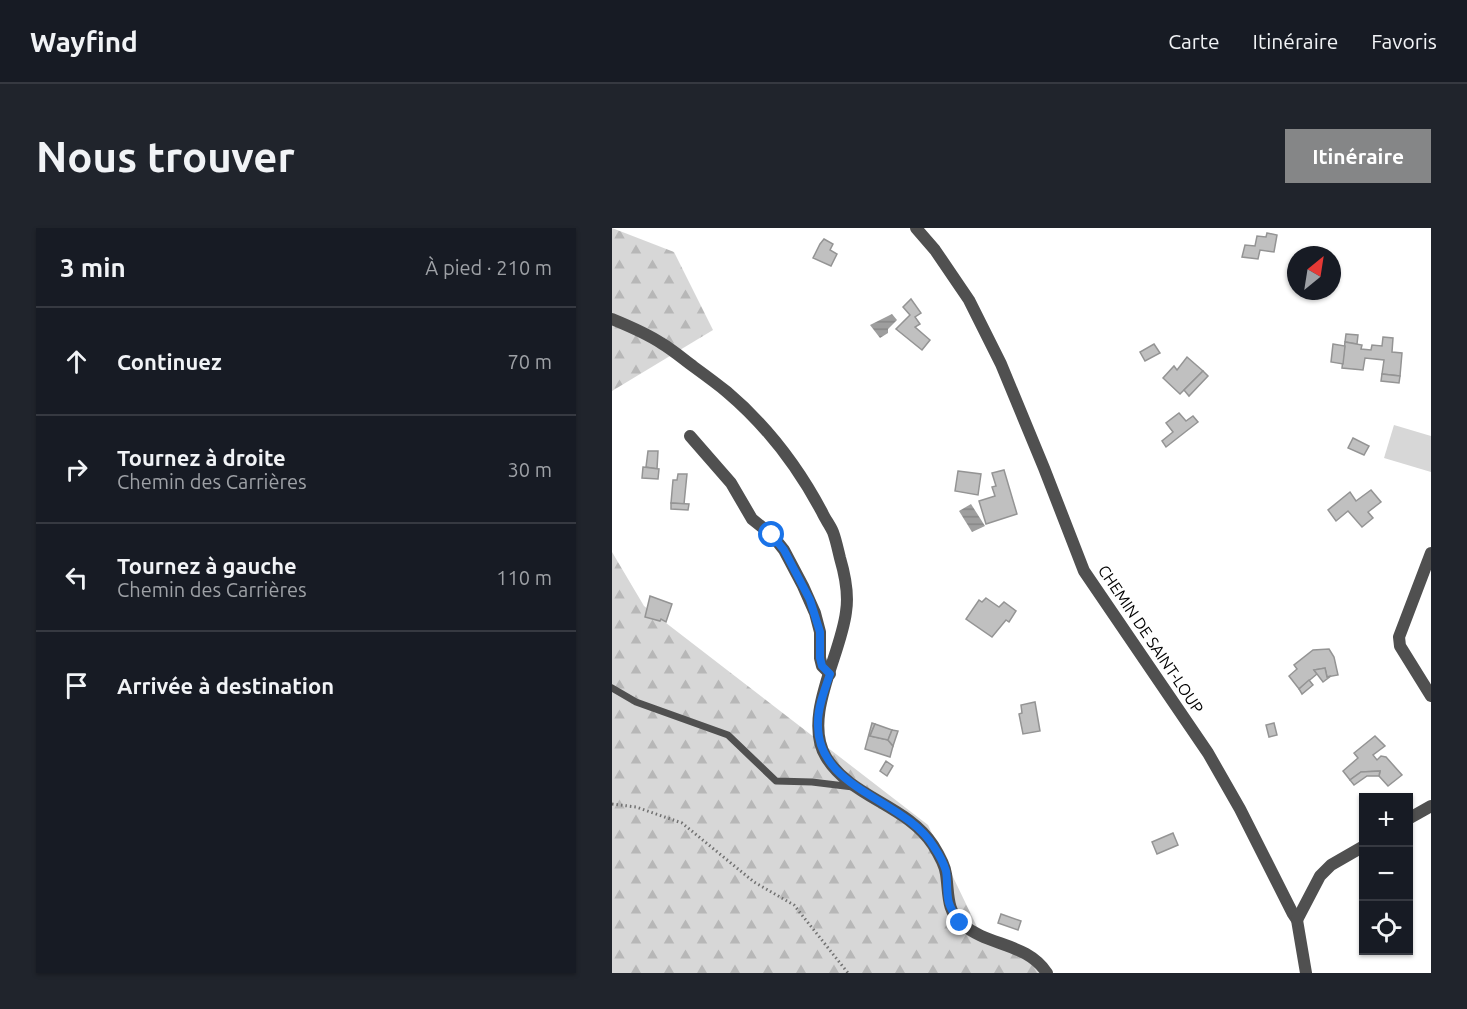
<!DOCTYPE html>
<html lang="fr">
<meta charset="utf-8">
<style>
body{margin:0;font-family:Ubuntu,sans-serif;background:#20242c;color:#f1f3f6}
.controls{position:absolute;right:18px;bottom:18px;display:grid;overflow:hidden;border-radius:0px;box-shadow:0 2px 4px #0004}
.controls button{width:54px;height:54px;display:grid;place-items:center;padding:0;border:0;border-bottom:2px solid #363941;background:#171b24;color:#f1f3f6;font:30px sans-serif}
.compass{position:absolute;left:675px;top:18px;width:54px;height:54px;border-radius:50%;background:#171b24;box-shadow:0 2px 4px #0004;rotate:30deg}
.stop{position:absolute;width:18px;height:18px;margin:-14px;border:4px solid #1a73e8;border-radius:50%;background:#fff}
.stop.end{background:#1a73e8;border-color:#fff;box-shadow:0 2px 6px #0008}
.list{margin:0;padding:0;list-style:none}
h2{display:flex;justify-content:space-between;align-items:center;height:78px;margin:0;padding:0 24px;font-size:26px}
h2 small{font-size:20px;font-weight:400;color:#9ea1a6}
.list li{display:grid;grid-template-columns:39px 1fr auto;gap:18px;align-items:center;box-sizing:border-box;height:108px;padding:0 24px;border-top:2px solid #363941}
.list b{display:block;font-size:22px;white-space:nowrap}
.list p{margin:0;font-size:20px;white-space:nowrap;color:#9ea1a6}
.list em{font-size:20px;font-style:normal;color:#9ea1a6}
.icon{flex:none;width:33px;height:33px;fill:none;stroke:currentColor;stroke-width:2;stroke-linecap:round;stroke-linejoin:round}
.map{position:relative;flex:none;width:819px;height:745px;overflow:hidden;border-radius:0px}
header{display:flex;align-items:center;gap:36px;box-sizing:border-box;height:84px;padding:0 30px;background:#171b24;border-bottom:2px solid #363941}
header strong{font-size:28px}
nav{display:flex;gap:33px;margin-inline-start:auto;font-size:21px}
.intro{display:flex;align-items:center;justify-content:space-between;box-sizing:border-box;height:144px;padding:0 36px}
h1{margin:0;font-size:42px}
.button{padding:15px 27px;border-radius:0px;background:#858687;color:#fff;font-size:21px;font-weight:700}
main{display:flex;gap:36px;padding:0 36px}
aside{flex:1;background:#171b24;border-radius:0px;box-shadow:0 2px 4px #0004}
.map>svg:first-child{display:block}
.forest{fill:url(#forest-firs)}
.garden{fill:#d7d7d7}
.water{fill:url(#water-rules)}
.building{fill:#c0c0c0;stroke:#949494;stroke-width:1.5}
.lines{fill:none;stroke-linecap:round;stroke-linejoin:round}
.path{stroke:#727272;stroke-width:3;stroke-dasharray:1.5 3;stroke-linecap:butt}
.lane{stroke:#505050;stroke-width:7}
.street{stroke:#505050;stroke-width:12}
.route{stroke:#1a73e8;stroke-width:8}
.labels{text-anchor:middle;stroke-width:4.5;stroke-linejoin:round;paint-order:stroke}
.street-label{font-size:16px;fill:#000;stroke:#fff}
</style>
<header>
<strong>Wayfind</strong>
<nav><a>Carte</a><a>Itinéraire</a><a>Favoris</a></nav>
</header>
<div class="intro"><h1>Nous trouver</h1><a class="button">Itinéraire</a></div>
<main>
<aside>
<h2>3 min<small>À pied · 210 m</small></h2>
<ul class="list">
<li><svg class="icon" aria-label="ahead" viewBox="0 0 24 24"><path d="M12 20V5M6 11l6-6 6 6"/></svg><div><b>Continuez</b></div><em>70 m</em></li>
<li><svg class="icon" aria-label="right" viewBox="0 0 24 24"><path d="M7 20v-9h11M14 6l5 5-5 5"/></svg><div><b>Tournez à droite</b><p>Chemin des Carrières</p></div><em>30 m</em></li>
<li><svg class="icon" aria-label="left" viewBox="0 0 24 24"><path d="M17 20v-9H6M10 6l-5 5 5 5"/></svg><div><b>Tournez à gauche</b><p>Chemin des Carrières</p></div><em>110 m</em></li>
<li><svg class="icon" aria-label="arrive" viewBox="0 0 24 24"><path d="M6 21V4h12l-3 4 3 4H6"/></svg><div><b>Arrivée à destination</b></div></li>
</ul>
</aside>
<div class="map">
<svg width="819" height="745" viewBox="0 0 819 745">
<defs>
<pattern id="forest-firs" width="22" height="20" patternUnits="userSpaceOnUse" patternTransform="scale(1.5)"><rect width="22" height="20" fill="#d7d7d7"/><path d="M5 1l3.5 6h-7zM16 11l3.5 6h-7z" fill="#b7b7b7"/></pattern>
<pattern id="water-rules" width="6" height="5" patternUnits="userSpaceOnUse" patternTransform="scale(1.5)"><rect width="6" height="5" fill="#9e9e9e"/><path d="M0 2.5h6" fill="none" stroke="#868686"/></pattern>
</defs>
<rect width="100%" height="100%" fill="#fff"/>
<g class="forest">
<path d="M0 0 62 24 101 102 0 163Z"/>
<path d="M0 324 32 378 316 597 367 703 440 745H0Z"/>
</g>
<path class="garden" d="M782 197 819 208V244L772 230Z"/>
<g class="water">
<path d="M280 86 285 92 276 101V105L268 110 258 97Z"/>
<path d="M359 276 373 298 360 304 347 283Z"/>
</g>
<g class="building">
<path d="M655 5 665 7 662 24 648 22 646 31 630 29 633 17 643 18 645 8 654 9Z"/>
<path d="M212 11 221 16 218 22 225 26 219 38 201 30 208 16Z"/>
<path d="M299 71 309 85 303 89 308 96 303 99 318 112 310 122 284 101 298 87 291 79Z"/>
<path d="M734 106 746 107 745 116 733 114Z"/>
<path d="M771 109 781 110 780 124 790 125 788 148 770 146 772 132 753 130 751 142 730 140 733 114 750 117 749 121 759 122 760 117 770 118Z"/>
<path d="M542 116 548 125 533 133 528 124Z"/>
<path d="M721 116 733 118 731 136 719 134Z"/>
<path d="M575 129 591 143 568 166 551 150 562 138 565 142Z"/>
<path d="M591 143 596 148 577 168 572 162Z"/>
<path d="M770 146 788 148 787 155 769 153Z"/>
<path d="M567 185 574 193 581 188 586 194 554 219 550 213 561 204 554 195Z"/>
<path d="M741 210 757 218 752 227 736 220Z"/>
<path d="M36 223H46L45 241 34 239Z"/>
<path d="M31 239 47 241 46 251 30 250Z"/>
<path d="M392 242 405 286 374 296 367 273 383 268 380 259 384 258 380 245Z"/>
<path d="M346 243 369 246 366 267 343 263Z"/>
<path d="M66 246H75L72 276 59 275 61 252H65Z"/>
<path d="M759 262 769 274 756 284 761 290 750 299 736 283 724 293 716 282 738 264 744 273Z"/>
<path d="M59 275 77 276 76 282 59 281Z"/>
<path d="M38 368 60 376 54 394 49 391 48 393 33 389Z"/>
<path d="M374 370 387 379 392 374 404 383 397 394 394 392 380 409 354 391 367 372 370 374Z"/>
<path d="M717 421 722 429 726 447 715 449 713 440 702 442 705 446 687 461 677 448 685 441 682 437 701 422Z"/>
<path d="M713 440 715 449 719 448 711 454 702 442Z"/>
<path d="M697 452 701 457 690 466 687 461Z"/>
<path d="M423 474 428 503 411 506 407 486 410 485 409 477Z"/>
<path d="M260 495 263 496 258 508 276 512 281 518 278 529 253 521Z"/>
<path d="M662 495 665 507 657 509 654 497Z"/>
<path d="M263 496 280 502 276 512 258 508Z"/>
<path d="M280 502 286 503 281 518 276 512Z"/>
<path d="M763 508 773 518 761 527 765 532 769 528 774 529 790 547 776 558 767 548 768 543 749 544 738 552 731 543 746 530 742 525Z"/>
<path d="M274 533 281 538 275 548 268 543Z"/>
<path d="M768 543 767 548H755L742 557 738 552 749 544Z"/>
<path d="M561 605 566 617 545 626 540 614Z"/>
<path d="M389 686 409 693 406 702 386 695Z"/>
</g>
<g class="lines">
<path class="path" d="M0 576 24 579 70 595 142 654 182 677 236 745"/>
<path class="lane" d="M0 460 24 474 116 507 164 553 200 554 241 559"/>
<g class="street">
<path d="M304 0 323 22 357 72 389 136 432 240 472 343 596 525 628 581 681 686 685 692 694 745"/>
<path d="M0 91C17 98 34 105 49 115 61 122 71 131 82 139 93 147 104 155 115 164 154 197 186 239 210 284 213 291 218 297 221 304 224 312 226 322 228 330 233 347 237 366 234 384 229 427 190 489 214 529 239 570 295 577 321 617 326 625 333 638 334 646 337 665 334 683 350 696 377 719 414 714 435 745"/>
<path d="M78 208 119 255 140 291 160 307 172 322 191 358 203 385 208 404V430L210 438 218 446"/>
<path d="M819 325 787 409 788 418 819 468"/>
<path d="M796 591 819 578"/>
<path d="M685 692 708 648 719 637 752 618"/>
</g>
</g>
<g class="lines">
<path class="route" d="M160 307 172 322 198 372 208 404V430L210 438 218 446C213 461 206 478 206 494 203 562 293 570 322 619 326 625 332 636 334 643 336 653 334 665 337 675 339 682 344 689 348 695"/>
</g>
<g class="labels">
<g class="street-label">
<text transform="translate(539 411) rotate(56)" y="6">CHEMIN DE SAINT-LOUP</text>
</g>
</g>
</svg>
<div class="controls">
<button>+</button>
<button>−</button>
<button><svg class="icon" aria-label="locate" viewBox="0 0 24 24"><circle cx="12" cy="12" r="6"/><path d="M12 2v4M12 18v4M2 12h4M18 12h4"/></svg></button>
</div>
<svg class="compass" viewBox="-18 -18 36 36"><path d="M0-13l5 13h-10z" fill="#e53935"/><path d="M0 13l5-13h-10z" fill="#9ea1a6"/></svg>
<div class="stop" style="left:160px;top:307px"></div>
<div class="stop end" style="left:348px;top:695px"></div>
</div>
</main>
